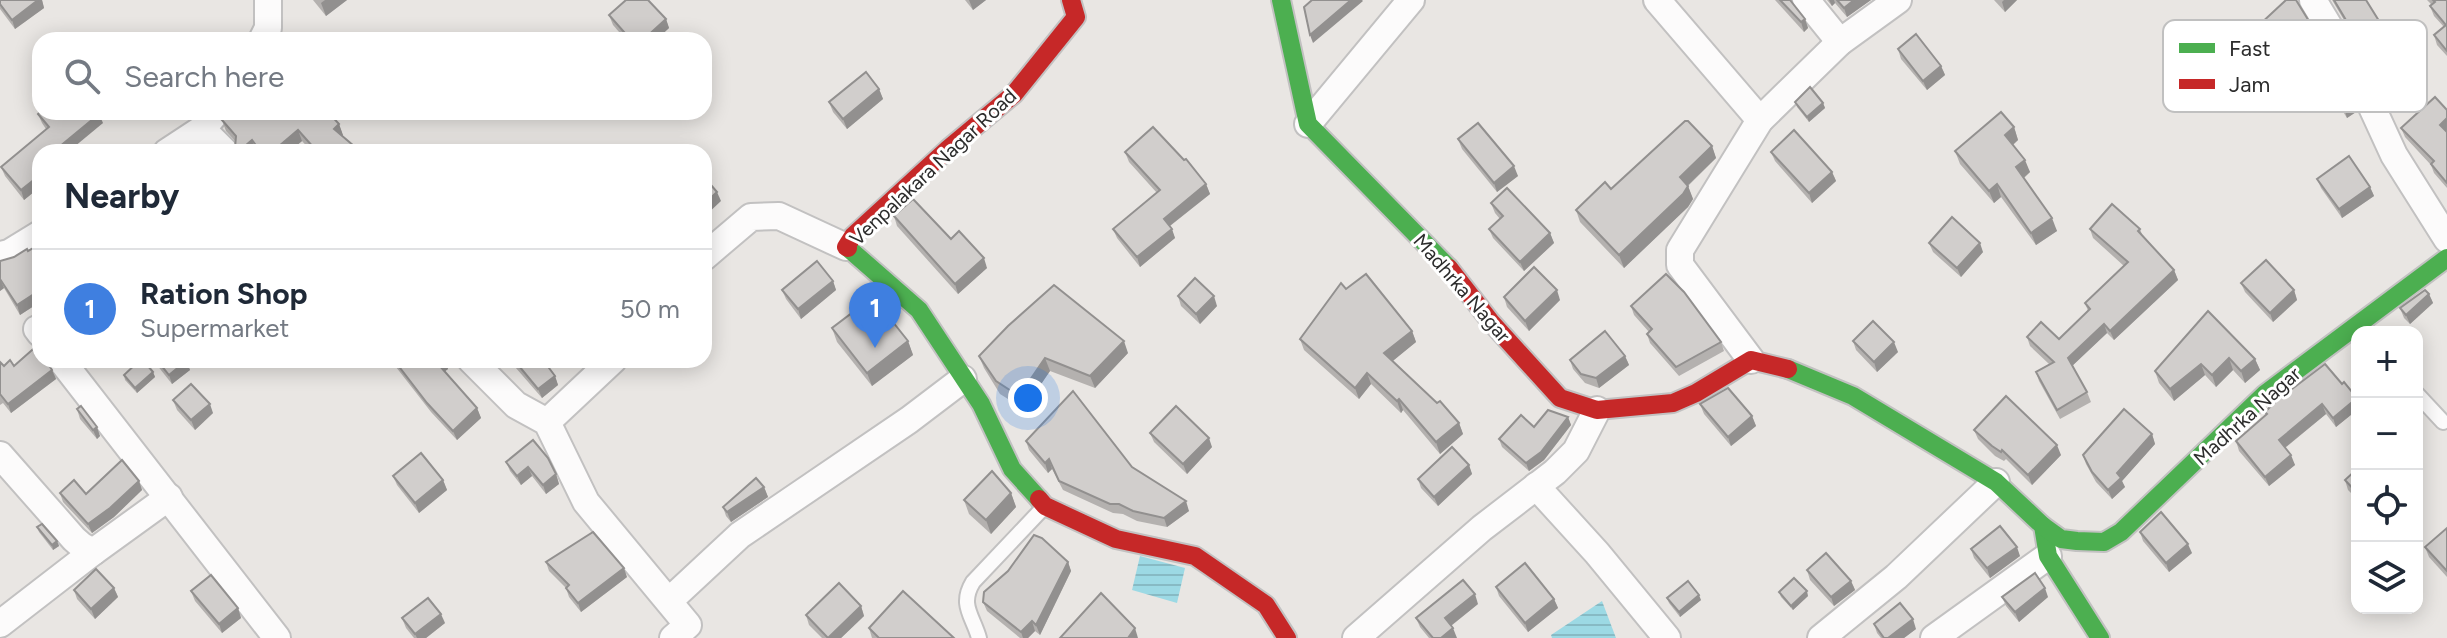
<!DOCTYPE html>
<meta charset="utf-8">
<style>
body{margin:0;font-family:Figtree,sans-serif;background:#f2f2f3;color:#1f2937}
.controls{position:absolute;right:24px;bottom:24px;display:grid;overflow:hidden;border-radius:16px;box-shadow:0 4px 20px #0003}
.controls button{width:72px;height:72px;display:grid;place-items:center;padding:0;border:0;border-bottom:2px solid #e0e1e3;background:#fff;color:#1f2937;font:40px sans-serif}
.you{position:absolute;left:1028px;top:398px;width:28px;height:28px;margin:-20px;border:6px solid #fff;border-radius:50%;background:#1a73e8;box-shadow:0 0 0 12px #1a73e833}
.badge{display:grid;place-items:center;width:52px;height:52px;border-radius:50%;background:#2563eb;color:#fff;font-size:26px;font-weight:700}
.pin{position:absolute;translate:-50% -66px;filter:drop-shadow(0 2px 4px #0008)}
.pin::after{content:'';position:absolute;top:42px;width:28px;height:24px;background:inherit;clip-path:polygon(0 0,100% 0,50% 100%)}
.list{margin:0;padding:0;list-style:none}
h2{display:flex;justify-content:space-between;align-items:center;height:104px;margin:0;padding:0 32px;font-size:34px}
h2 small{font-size:26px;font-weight:400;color:#747a83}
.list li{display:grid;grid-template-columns:52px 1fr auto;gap:24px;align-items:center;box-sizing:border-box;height:120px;padding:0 32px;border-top:2px solid #e0e1e3}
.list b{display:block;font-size:30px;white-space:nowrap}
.list p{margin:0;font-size:26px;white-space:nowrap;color:#747a83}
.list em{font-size:26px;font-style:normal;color:#747a83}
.icon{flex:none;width:44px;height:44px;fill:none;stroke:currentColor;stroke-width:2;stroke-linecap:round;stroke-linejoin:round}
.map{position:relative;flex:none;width:2447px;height:638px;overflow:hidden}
.search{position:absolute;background:#fff;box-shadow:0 4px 20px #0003;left:32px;top:32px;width:680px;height:88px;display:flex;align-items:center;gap:20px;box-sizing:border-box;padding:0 28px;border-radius:24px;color:#747a83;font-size:30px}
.panel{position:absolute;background:#fff;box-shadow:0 4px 20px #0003;left:32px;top:144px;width:680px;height:224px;border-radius:24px}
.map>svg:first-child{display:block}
.water{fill:url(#water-rules)}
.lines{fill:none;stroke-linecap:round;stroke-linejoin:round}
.lane-casing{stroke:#c2c1c1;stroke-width:18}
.street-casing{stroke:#c2c1c1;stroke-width:30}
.fast-casing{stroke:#c2c1c1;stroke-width:22}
.jam-casing{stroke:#c2c1c1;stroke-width:22}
.lane{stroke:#fcfbfb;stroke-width:14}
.street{stroke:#fcfbfb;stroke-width:26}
.fast{stroke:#4caf50;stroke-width:18}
.jam{stroke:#c62828;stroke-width:18}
.wall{fill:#b4b1af}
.shaded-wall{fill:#92908f}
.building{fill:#d1cecc;stroke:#92908f;stroke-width:2}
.labels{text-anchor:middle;stroke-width:6;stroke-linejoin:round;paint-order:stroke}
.street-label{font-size:20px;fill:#2c2c2c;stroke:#fff}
.key{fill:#fff;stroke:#c0c0c0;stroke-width:2}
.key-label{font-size:22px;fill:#2c2c2c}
</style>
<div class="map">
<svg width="2447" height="638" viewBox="0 0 2447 638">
<defs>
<pattern id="water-rules" width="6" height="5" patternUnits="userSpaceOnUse" patternTransform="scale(2)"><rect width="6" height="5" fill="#9cd9e4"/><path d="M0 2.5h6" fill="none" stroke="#87bac4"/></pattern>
</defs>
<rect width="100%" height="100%" fill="#e9e6e3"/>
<g class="water">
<path d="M1140 556 1185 568 1177 603 1132 590Z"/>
<path d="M1602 601 1616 638H1552L1551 635Z"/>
</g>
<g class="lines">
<defs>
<g id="lane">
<path d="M2417 394 2443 422"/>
<path d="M979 638C973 616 959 605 973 582L1045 506"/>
</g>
<g id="street">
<path d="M1657 0 1760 120"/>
<path d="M1806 0 1840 42"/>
<path d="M2313 0 2354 68 2394 155 2447 239"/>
<path d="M262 40 268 28V0"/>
<path d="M217 112 202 129 225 152"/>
<path d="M1308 124 1411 0"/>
<path d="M167 152 202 129"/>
<path d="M0 255 9 253 40 234"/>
<path d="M704 257 751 217 779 216 846 247"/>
<path d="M37 329 40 333"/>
<path d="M61 360 277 638"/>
<path d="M471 360 516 405 547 422 586 502 688 625 673 638"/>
<path d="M1751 360 1680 265V250L1760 120 1840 42 1898 0"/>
<path d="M547 422 613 360"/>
<path d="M0 455 74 539 82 546 93 552 169 497"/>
<path d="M1536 486 1597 553 1667 638"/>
<path d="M669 601 740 535 909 420 963 379"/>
<path d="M0 624 93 552"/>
<path d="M1356 638 1482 528 1555 472 1576 451 1597 410"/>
<path d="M1821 638 1896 577 1996 482"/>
<path d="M1934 638 2048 556"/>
</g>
<g id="fast">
<path d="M1281 0 1308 124 1449 268"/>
<path d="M848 248 919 310 981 404 1012 469 1039 499"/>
<path d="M1788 369 1853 396 1996 482 2043 526 2048 556 2100 638"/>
<path d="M2043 526 2061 539 2077 541 2104 542 2121 532 2265 394 2447 258"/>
</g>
<g id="jam">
<path d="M848 248 846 247 853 236 948 149 1014 94 1076 17 1071 0"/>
<path d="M1449 268 1491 322 1560 398 1597 410 1673 403 1696 393 1751 360 1788 369"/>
<path d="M1039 499 1045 506 1116 539 1195 556 1266 605 1287 638"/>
</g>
</defs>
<use href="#lane" class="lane-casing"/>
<use href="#street" class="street-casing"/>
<use href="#fast" class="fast-casing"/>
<use href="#jam" class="jam-casing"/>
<use href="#lane" class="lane"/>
<use href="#street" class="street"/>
<use href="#fast" class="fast"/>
<use href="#jam" class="jam"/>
</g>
<g class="wall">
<path d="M0 0H42L44 8 15 29 0 9Z"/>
<path d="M313 0H347L326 16Z"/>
<path d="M965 0H986L973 10Z"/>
<path d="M1775 0H1790L1805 19 1808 28 1804 32Z"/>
<path d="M1827 0H1871L1847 17 1835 3 1832 6Z"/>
<path d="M1994 0H2017L2005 12Z"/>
<path d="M2332 0H2366L2393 46 2369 62Z"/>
<path d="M2427 0H2447V56L2437 45 2434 35 2444 27 2434 16 2430 6 2432 5Z"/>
<path d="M2298 2 2318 39 2306 50 2297 41 2271 65 2274 73 2260 84 2243 63 2240 55 2263 36 2261 33 2258 26Z"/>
<path d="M609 15 666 19 669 28 656 40H626L613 25Z"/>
<path d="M1898 49 1941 66 1945 75 1927 90 1901 59Z"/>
<path d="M2318 68 2353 102 2356 112 2347 118 2322 78Z"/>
<path d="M879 89 883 99 847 129 833 112 829 102Z"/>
<path d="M1795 102 1823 103 1825 108 1809 122 1797 107Z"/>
<path d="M2447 110 2446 132 2447 188 2434 173 2431 165 2405 137 2401 128Z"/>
<path d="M38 114 103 123 40 152V187L24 200 5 176 1 167 46 129 42 123Z"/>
<path d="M222 120 339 124 343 136 361 152H312L302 141 289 152H236L235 148 236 142 226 131Z"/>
<path d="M2014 127 2018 140 2013 145 2030 172 2024 178 2057 231 2036 245 2001 197 1994 203 1960 164 1955 151Z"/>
<path d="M1458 139 1518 176 1497 192 1462 149Z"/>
<path d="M1712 146 1716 158 1688 186 1693 199 1688 207 1624 268 1580 222 1576 210 1611 189Z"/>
<path d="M1125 152 1206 184 1210 194 1170 226 1175 238 1140 267 1117 238 1113 229 1157 193 1129 162Z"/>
<path d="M1771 152 1832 172 1836 181 1812 203 1775 161Z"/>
<path d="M2317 179 2370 187 2374 196 2342 218 2321 188Z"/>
<path d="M1491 203 1550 233 1554 243 1524 271 1493 238 1489 229 1500 219 1495 213Z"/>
<path d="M894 216 951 239 987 268 958 294 897 226Z"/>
<path d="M2090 229H2140L2143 237 2174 270 2178 280 2114 340 2107 333 2072 366 2087 392 2091 402 2060 419 2039 381 2036 372 2049 364 2030 346 2027 337 2059 339 2088 311 2085 303 2124 266 2093 238Z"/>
<path d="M1929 243 1983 252 1961 277 1933 252Z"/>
<path d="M40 244V302L20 315 4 288 0 291V261L14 257Z"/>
<path d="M833 281 836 290 801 319 786 299 782 290Z"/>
<path d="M2241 283 2294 290 2297 300 2273 322 2245 292Z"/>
<path d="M1346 289 1412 331 1416 342 1392 361 1459 423 1463 434 1440 454 1403 410 1401 413 1371 384 1359 399 1304 350 1300 339Z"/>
<path d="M2429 294 2433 303 2410 324 2404 318 2400 308Z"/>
<path d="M1178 296 1217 306 1200 324 1181 306Z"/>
<path d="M1504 297 1560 300 1529 331 1507 307Z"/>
<path d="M1631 306 1721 342 1724 351 1679 376 1650 343 1647 334 1649 332 1634 315Z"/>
<path d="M2208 311 2255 359 2260 370 2245 383 2233 370 2216 387 2205 375 2174 401 2159 383 2155 371Z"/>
<path d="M832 328 908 341 913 355 872 386 837 342Z"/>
<path d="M1853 341 1898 352 1877 372 1856 350Z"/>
<path d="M1128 353 1095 388 1050 371 1024 409 1000 394 984 368 979 356Z"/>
<path d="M1625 356 1629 365 1599 388 1585 383 1573 369 1570 360Z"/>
<path d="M40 360 52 370 56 379 11 413 3 403 0 405V362L4 366H14Z"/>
<path d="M153 360H186L190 370 172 384Z"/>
<path d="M393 360H445L448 369 444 372 477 408 481 418 457 440 431 412 396 367Z"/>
<path d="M509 360H556L548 367 555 376 558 385 542 398Z"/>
<path d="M153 372 155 377 137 393 125 380 124 375Z"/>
<path d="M2342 384 2357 397V410L2336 427 2326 414 2285 448 2295 465 2269 486 2239 451 2236 441 2266 415 2265 412Z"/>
<path d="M173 400 213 413 195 430 177 410Z"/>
<path d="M1700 404 1752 416 1756 426 1731 446 1704 414Z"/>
<path d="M77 409 100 436 97 439 80 419Z"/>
<path d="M1568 417 1571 425 1544 460 1529 471 1502 447 1499 439 1534 427Z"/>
<path d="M1974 430 2061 455 2032 485 2006 459 2004 461 1995 456 1978 439Z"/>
<path d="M1150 433 1212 447 1187 474 1154 442Z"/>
<path d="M2152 434 2155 444 2122 481 2125 487 2112 499 2096 482 2086 464 2083 455Z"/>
<path d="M1026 441 1132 467 1189 511 1167 527 1137 521 1123 514 1113 513 1063 490 1052 469 1048 473 1029 450Z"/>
<path d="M506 462 556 474 559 484 546 494 532 476 521 485 510 471Z"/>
<path d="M1469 465 1472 474 1438 506 1421 488 1418 479Z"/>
<path d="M2357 469V499L2348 490 2345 480Z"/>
<path d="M393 476 443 480 447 490 419 513 397 485Z"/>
<path d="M139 481 142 490 114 517 92 533 63 502 60 493 86 494Z"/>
<path d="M764 487 768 497 731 522 726 516 723 507Z"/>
<path d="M1011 493 1016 507 991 534 969 514 964 500Z"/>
<path d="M37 527 57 541 59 546 53 550 39 532Z"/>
<path d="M2447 528V577L2429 557 2425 547Z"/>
<path d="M2140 532 2192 553 2169 572 2143 541Z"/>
<path d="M1971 549 2020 556 1990 578 1974 558Z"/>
<path d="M546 562 627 577 581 612 569 597 566 588 549 571Z"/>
<path d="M1068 562 1071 571 1040 635 1035 631 1028 638H1020L987 611 983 602Z"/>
<path d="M1807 570 1851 581 1855 590 1834 606 1810 580Z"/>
<path d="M1496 587 1554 599 1558 608 1528 632 1499 596Z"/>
<path d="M114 588 118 597 95 619 77 599 74 590Z"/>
<path d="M191 591 238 608 241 618 222 633 195 601Z"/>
<path d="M1779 592 1808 596 1793 610 1781 597Z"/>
<path d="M2002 597H2048L2019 622 2006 606Z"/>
<path d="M1667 598 1701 600 1680 617 1669 603Z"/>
<path d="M1478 604 1451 626 1456 638H1429L1420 627 1416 618Z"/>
<path d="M861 606 864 616 841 638H822L809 625 806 615Z"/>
<path d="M402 618 445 623 426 638H414L406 628Z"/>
<path d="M1874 624 1916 629 1904 638H1881L1877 633Z"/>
<path d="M869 628 954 638H872Z"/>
</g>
<g class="shaded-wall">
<path d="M38 0H42L44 8 15 29 12 20Z"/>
<path d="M325 0H347L326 16 321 3Z"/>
<path d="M969 0H986L973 10Z"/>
<path d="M1351 0H1362L1363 1 1313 43 1310 35Z"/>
<path d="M1829 0H1834L1835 3 1832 6Z"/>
<path d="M1854 0H1871L1847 17 1844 8Z"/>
<path d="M2004 0H2017L2005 12 2002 2Z"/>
<path d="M666 19 669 28 656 40H643Z"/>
<path d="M1805 19 1808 28 1804 32 1801 22Z"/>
<path d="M2315 31 2318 39 2306 50 2303 42Z"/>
<path d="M2295 33 2297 41 2271 65 2274 73 2260 84 2257 76 2266 59Z"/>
<path d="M2389 37 2393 46 2369 62 2365 52Z"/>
<path d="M1941 66 1945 75 1927 90 1923 81Z"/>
<path d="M879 89 883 99 847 129 843 119Z"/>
<path d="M2353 102 2356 112 2347 118 2344 108Z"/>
<path d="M1823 103 1825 108 1809 122 1807 117Z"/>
<path d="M99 114 103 123 68 152H53Z"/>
<path d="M2447 118V131L2444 134 2440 125Z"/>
<path d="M339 124 343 135 338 140 334 129Z"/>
<path d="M2014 127 2018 140 2009 148 2005 135Z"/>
<path d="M298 130 302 141 289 152H272Z"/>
<path d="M252 140 256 151 238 152Z"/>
<path d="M1712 146 1716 158 1684 189 1680 177Z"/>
<path d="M2025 160 2030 172 2021 180 2016 167Z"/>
<path d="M1514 166 1518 176 1497 192 1494 183Z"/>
<path d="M1832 172 1836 181 1812 203 1809 193Z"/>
<path d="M40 175V187L24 200 21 190Z"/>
<path d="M1206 184 1210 194 1167 228 1164 219Z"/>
<path d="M1997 184 2001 197 1994 203 1989 191Z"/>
<path d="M1688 186 1693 199 1688 207 1624 268 1619 255Z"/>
<path d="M2370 187 2374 196 2342 218 2339 209Z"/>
<path d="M717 192 721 201 704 217V204Z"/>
<path d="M2052 218 2057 231 2036 245 2031 233Z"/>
<path d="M1172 229 1175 238 1140 267 1137 257Z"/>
<path d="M1550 233 1554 243 1524 271 1520 262Z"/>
<path d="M1980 243 1983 252 1961 277 1957 268Z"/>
<path d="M984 258 987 268 958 294 955 284Z"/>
<path d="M2174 270 2178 280 2114 340 2110 331Z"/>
<path d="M0 279 4 288 0 291Z"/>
<path d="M833 281 836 290 801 319 798 309Z"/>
<path d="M40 290V302L20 315 17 305Z"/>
<path d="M1557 290 1560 300 1529 331 1525 321Z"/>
<path d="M2294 290 2297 300 2273 322 2270 313Z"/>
<path d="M2429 294 2433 303 2410 324 2406 315Z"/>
<path d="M1214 296 1217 306 1200 324 1196 314Z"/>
<path d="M2104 324 2107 333 2071 367 2068 358Z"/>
<path d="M1412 331 1416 342 1388 365 1384 353Z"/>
<path d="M908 341 913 355 872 386 867 373Z"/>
<path d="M1124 341 1128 353 1095 388 1090 376Z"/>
<path d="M1894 342 1898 352 1877 372 1874 362Z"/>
<path d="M1625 356 1629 365 1599 388 1596 378Z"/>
<path d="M1045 358 1050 371 1024 409 1019 396Z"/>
<path d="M2229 358 2233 370 2216 387 2212 375Z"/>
<path d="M2255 359 2260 370 2245 383 2241 371Z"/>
<path d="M444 360H445L448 369 441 374 438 364Z"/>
<path d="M543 360H556L546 369Z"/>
<path d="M186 361 190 370 172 384 169 375Z"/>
<path d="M2201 364 2205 375 2174 401 2170 389Z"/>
<path d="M52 370 56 379 11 413 8 404Z"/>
<path d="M153 372 155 377 137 393 135 388Z"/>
<path d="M1367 373 1371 384 1359 399 1355 388Z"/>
<path d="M555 376 558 385 542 398 538 389Z"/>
<path d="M2357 398V410L2336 427 2333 418Z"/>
<path d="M1399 399 1403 410 1401 413 1397 401Z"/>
<path d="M210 404 213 413 195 430 191 420Z"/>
<path d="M2322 404 2326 414 2282 450 2279 440Z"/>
<path d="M477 408 481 418 457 440 453 431Z"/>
<path d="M1752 416 1756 426 1731 446 1728 437Z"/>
<path d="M1568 417 1571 425 1544 460 1529 471 1526 463Z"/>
<path d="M1459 423 1463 434 1440 454 1436 442Z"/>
<path d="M97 427 100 436 97 439 93 430Z"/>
<path d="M2152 434 2155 444 2122 481 2125 487 2112 499 2108 490 2117 473Z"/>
<path d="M1209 438 1212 447 1187 474 1183 464Z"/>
<path d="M2057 445 2061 455 2032 485 2028 475Z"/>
<path d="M2291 455 2295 465 2269 486 2265 477Z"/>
<path d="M1049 459 1052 469 1048 473 1045 463Z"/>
<path d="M1469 465 1472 474 1438 506 1434 497Z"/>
<path d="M528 467 532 476 521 485 517 476Z"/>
<path d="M556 474 559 484 546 494 543 485Z"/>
<path d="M443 480 447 490 419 513 415 503Z"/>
<path d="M139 481 142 490 114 517 92 533 88 524Z"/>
<path d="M764 487 768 497 731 522 727 512Z"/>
<path d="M1011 493 1016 507 991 534 986 520Z"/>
<path d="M1186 501 1189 511 1167 527 1164 518Z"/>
<path d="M57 541 59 546 53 550 52 545Z"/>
<path d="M2188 544 2192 553 2169 572 2166 563Z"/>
<path d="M2017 547 2020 556 1990 578 1987 568Z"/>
<path d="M1068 562 1071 571 1040 635 1036 625Z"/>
<path d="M624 568 627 577 581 612 578 603Z"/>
<path d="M1851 581 1855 590 1834 606 1831 597Z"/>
<path d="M114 588 118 597 95 619 91 609Z"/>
<path d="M2045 588 2048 597 2019 622 2015 612Z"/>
<path d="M1807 591 1808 596 1793 610 1791 606Z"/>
<path d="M1475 594 1478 604 1448 628 1445 618Z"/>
<path d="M1699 595 1701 600 1680 617 1679 612Z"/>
<path d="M1554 599 1558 608 1528 632 1525 623Z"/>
<path d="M861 606 864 616 841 638H828Z"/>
<path d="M238 608 241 618 222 633 219 624Z"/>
<path d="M441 614 445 623 426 638H417L415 634Z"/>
<path d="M1913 619 1916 629 1904 638H1888Z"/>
<path d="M1032 621 1035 631 1028 638H1023L1021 632Z"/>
<path d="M1135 628 1138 638H1128Z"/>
<path d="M1453 628 1457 638H1441Z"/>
</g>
<g class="building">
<path d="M0 0H38L12 20 0 4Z"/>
<path d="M626 0H648L666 19 643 40H631L609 15Z"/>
<path d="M1312 0H1351L1310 35 1304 7Z"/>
<path d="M1780 0H1790L1805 19 1801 22Z"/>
<path d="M1837 0H1854L1844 8Z"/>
<path d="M2286 0H2296L2315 31 2303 42 2295 33 2266 59 2271 65 2257 76 2240 55 2266 34 2258 26Z"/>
<path d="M2334 0H2366L2389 37 2365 52Z"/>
<path d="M2433 0H2447V51L2434 35 2446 25 2430 6 2435 2Z"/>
<path d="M1916 34 1941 66 1923 81 1898 49Z"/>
<path d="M866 72 879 89 843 119 829 102Z"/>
<path d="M1810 87 1823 103 1807 117 1795 102Z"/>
<path d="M2435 97 2447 110V118L2440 125 2447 132V183L2431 164 2434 161 2401 128Z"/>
<path d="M40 112H98L99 114 53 152H40V175L21 190 1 167 49 127 38 114Z"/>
<path d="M231 112H328L339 124 334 129 361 152H323L316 146 314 148 298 130 272 152H261L252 140 238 152 235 148 236 136 222 120Z"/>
<path d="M2001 112 2014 127 2005 135 2025 160 2016 167 2052 218 2031 233 1997 184 1989 191 1955 151Z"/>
<path d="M1685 121H1688L1712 146 1680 177 1688 186 1683 194 1619 255 1576 210 1605 182 1611 189Z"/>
<path d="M1478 123 1514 166 1494 183 1458 139Z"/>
<path d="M1153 127 1184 160 1186 159 1206 184 1164 219 1172 229 1137 257 1113 229 1160 190 1125 152Z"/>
<path d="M1794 130 1832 172 1809 193 1771 152Z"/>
<path d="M2349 156 2370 187 2339 209 2317 179Z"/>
<path d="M704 177 717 192 704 204Z"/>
<path d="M1507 188 1550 233 1520 262 1489 229 1503 216 1491 203Z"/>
<path d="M913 199 951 239 959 231 984 258 955 284 894 216Z"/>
<path d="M2112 204 2140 229 2138 231 2174 270 2110 331 2104 324 2068 358 2087 392 2057 410 2036 372 2054 362 2027 337 2041 322 2059 339 2090 309 2085 303 2128 262 2090 229Z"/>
<path d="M1952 217 1980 243 1957 268 1929 243Z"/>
<path d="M40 244V290L17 305 0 279V261L14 257 27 249 28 251Z"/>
<path d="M2266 260 2294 290 2270 313 2241 283Z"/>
<path d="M817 261 833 281 798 309 782 290Z"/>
<path d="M1534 267 1557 290 1525 321 1504 297Z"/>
<path d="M1366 274 1412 331 1384 353 1437 403 1440 401 1459 423 1436 442 1399 399 1397 401 1367 373 1355 388 1300 339 1341 283 1346 289Z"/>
<path d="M1666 274 1684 292 1721 342 1676 367 1647 334 1652 329 1631 306Z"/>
<path d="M1195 278 1214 296 1196 314 1178 296Z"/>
<path d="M1054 285 1124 341 1090 376 1045 358 1019 396 996 381 979 356 1008 326Z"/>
<path d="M2425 290 2429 294 2406 315 2400 308Z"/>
<path d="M873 297 908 341 867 373 832 328Z"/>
<path d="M2208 311 2255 359 2241 371 2229 358 2212 375 2201 364 2170 389 2155 371Z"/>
<path d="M1873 321 1894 342 1874 362 1853 341Z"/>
<path d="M1605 331 1625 356 1596 378 1581 374 1570 360Z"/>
<path d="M40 343V360H46L52 370 8 404 0 394V362L4 366 10 360 14 366Z"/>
<path d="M140 360H143L153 372 135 388 124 375Z"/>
<path d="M157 360H186V361L169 375Z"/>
<path d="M394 360H444L438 364 477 408 453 431 427 403Z"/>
<path d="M514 360H543L555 376 538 389Z"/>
<path d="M2325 364 2342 384 2344 382 2357 398 2333 418 2322 404 2279 440 2291 455 2265 477 2236 441 2267 414 2265 412 2276 401Z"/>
<path d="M191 384 210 404 191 420 173 400Z"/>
<path d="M1728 388 1752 416 1728 437 1700 404Z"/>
<path d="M1073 391 1132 467 1186 501 1164 518 1133 511 1119 504H1110L1059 481 1049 459 1045 463 1026 441Z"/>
<path d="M2006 396 2057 445 2028 475 2002 450 2001 452 1992 446 1974 430Z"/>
<path d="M81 406 97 427 93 430 77 409Z"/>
<path d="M1176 406 1209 438 1183 464 1150 433Z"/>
<path d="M2124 409 2152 434 2117 473 2121 478 2108 490 2092 472 2083 455Z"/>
<path d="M1548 410 1568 417 1541 452 1526 463 1499 439 1521 415 1534 427Z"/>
<path d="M533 440 548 458 556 474 543 485 528 467 517 476 506 462Z"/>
<path d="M1452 447 1469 465 1434 497 1418 479Z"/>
<path d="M421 453 443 480 415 503 393 476Z"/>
<path d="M122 460 139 481 110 508 88 524 60 493 74 480 86 494Z"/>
<path d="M2357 469V493L2345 480Z"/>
<path d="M992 471 1011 493 986 520 964 500Z"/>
<path d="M756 478 764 487 727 512 723 507Z"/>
<path d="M2161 512 2188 544 2166 563 2140 532Z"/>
<path d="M42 524 57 541 52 545 37 527Z"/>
<path d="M2000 526 2017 547 1987 568 1971 549Z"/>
<path d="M2447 528V571L2425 547Z"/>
<path d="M593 532 624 568 578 603 566 588 569 585 546 562Z"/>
<path d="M1034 535 1042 538 1068 562 1036 625 1032 621 1021 632 983 602 984 592 1008 571Z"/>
<path d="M1826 553 1851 581 1831 597 1807 570Z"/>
<path d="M1525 563 1554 599 1525 623 1496 587Z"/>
<path d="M96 569 114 588 91 609 74 590Z"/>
<path d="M2035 573 2045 588 2015 612 2002 597Z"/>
<path d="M211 575 238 608 219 624 191 591Z"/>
<path d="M1794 578 1807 591 1791 606 1779 592Z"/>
<path d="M1463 580 1475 594 1445 618 1453 628 1441 638H1433L1416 618Z"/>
<path d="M1688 581 1699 595 1679 612 1667 598Z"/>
<path d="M839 583 861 606 828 638 806 615Z"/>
<path d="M903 591 954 638H879L869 628Z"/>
<path d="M1101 593 1135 628 1128 638H1060Z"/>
<path d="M428 598 441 614 415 634 402 618Z"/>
<path d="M1900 603 1913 619 1888 638H1884L1874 624Z"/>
</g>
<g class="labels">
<g class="street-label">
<text transform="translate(933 167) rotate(-43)" y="7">Venpalakara Nagar Road</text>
<text transform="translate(1462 288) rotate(49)" y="7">Madhrka Nagar</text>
<text transform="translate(2247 416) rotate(-42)" y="7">Madhrka Nagar</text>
</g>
</g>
<rect x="2163" y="20" width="264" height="92" rx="12" class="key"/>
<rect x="2179" y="43" width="36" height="10" fill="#4caf50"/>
<rect x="2179" y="79" width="36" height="10" fill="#c62828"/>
<g class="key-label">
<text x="2229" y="56">Fast</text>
<text x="2229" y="92">Jam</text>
</g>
</svg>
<div class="controls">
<button>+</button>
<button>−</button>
<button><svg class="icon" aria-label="locate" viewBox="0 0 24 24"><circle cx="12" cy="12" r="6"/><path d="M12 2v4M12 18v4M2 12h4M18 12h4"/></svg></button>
<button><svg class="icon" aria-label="layers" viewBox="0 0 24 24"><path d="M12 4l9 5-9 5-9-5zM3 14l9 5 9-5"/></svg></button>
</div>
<div class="you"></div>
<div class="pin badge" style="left:875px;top:348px;background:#3f7fe0">1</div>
<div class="search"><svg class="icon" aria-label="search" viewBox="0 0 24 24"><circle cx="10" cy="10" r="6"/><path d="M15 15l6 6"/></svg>Search here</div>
<section class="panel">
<h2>Nearby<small></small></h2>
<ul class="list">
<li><span class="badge" style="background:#3f7fe0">1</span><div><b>Ration Shop</b><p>Supermarket</p></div><em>50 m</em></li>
</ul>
</section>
</div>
